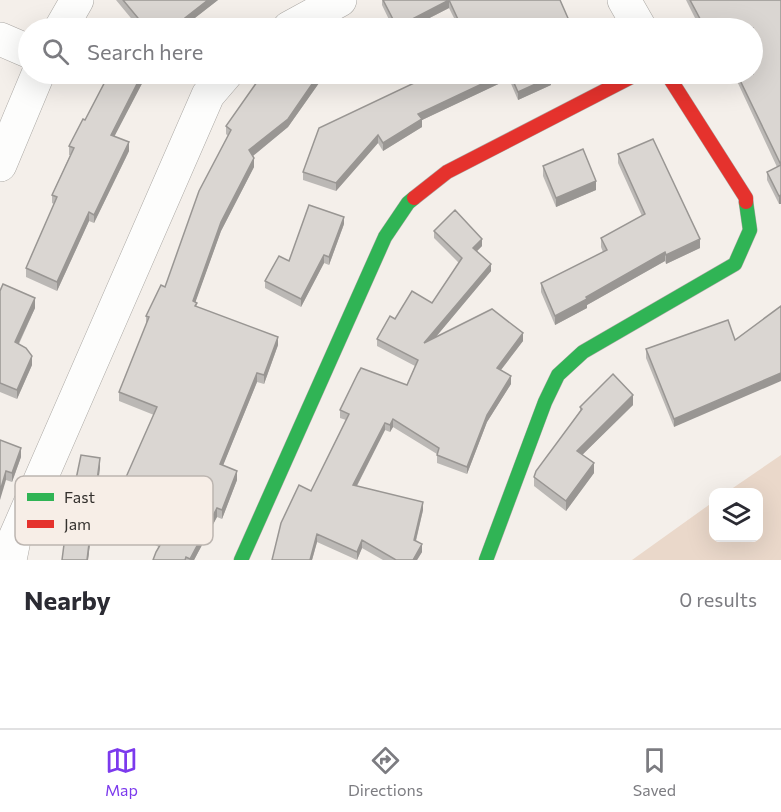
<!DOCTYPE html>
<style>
body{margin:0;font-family:Commissioner,sans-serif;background:#f2f2f3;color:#2b2b33}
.controls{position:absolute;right:18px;bottom:18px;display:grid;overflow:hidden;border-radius:12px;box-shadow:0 6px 24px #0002}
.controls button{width:54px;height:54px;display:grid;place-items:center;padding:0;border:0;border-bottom:2px solid #e1e1e2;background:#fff;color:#2b2b33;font:30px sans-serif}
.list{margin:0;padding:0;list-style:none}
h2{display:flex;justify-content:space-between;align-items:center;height:78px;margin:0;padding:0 24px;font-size:26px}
h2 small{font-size:20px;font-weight:400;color:#7c7c81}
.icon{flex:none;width:33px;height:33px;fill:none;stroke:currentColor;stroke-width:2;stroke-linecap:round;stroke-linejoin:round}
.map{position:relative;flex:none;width:781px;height:560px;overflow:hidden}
.search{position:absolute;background:#fff;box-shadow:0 6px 24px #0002;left:18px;right:18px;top:18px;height:66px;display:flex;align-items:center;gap:15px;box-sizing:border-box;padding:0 21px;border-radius:33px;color:#7c7c81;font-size:22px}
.sheet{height:168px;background:#fff}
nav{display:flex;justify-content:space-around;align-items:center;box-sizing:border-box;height:84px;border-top:2px solid #e1e1e2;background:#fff;font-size:16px;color:#7c7c81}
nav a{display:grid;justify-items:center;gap:3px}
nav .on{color:#7c3aed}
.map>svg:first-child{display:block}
.green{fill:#ead8ca}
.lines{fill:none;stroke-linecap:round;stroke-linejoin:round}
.street-casing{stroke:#aba8a4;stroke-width:34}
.fast-casing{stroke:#aba8a4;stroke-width:15}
.jam-casing{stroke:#aba8a4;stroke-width:15}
.street{stroke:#fdfdfc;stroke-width:33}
.fast{stroke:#30b455;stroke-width:14}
.jam{stroke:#e5322d;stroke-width:14}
.wall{fill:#bbb8b5}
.shaded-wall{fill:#999693}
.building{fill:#dad6d2;stroke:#999693;stroke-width:1.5}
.key{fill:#f7eee7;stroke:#bcb5b0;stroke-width:1.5}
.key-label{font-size:16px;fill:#34312e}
</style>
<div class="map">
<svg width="781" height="560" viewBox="0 0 781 560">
<rect width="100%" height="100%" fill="#f4efea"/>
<path class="green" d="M781 455V560H632L713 502 714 538H758V493L727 492Z"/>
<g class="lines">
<defs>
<g id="street">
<path d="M624 0 640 28"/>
<path d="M61 28 77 0"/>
<path d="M289 28 340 0"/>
<path d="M0 39 28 51"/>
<path d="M0 165 38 74"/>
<path d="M10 560 14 540 208 95 226 74"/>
</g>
<g id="fast">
<path d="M241 560 385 237 408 203 414 198"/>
<path d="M486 560 545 402 558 375 583 352 735 264 750 230 746 202"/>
</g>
<g id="jam">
<path d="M667 74 746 198V202"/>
<path d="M414 198 447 172 637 74"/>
</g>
</defs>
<use href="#street" class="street-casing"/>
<use href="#fast" class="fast-casing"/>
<use href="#jam" class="jam-casing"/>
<use href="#street" class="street"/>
<use href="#fast" class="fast"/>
<use href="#jam" class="jam"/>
</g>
<g class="wall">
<path d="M116 0H218L182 28H132L135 23Z"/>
<path d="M382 0H560L571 25 583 28H459L449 8 410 28H393L382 5Z"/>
<path d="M686 0H781V204H779L767 180V172L777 167 736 79 728 83 724 74H753V28H700Z"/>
<path d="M109 74H147L114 136 129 151 94 223 89 221 57 291 26 277V268L54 204 52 203V195L70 155H69V146L85 120Z"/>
<path d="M433 74H552H550L551 85 518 100 509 79 422 120V127L383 151 378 143 336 191 303 180V172Z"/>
<path d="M319 83 288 127 253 156 254 167 221 231 195 302 197 307 278 345 264 384 257 382 223 465 237 480 222 519 217 517 194 560H153L159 547 107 521 103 538 91 535 88 560H62L71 504 62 500V491L100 467 98 488 119 493 154 415 119 401V392L146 325V316L165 287 228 136 226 134V126Z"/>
<path d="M618 154 700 248 666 264 665 261 587 305V308L555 325 541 292V283L603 252 601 247V238L642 216 618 163Z"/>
<path d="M543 166 596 190 556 207 543 176Z"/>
<path d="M344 224 329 265 324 263 301 307 265 288V281L289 261Z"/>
<path d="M434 231 482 246 477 251 491 271 435 338 523 341 501 370 511 384 487 422 467 474 437 463V454L393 427 390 432 385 430 357 486 423 510 416 541 422 552 417 560H383L362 548 357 560 317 542 312 560H272L311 491 346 420 340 418V410L407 385 415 366 377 346V339L395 319 432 303 459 263 434 238Z"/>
<path d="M0 291 35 308 19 344 32 365 17 399 0 392Z"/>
<path d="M728 320 674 427 646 358V349Z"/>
<path d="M633 405 582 455 594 473 566 511 534 486V477L580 411V407Z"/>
<path d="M0 440 21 457 12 482 6 480Z"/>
</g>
<g class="shaded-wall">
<path d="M208 0H218L182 28H172Z"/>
<path d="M449 0V8L410 28H397V27Z"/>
<path d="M142 74H147L111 143V135Z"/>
<path d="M319 74V83L288 127 249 159V150Z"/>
<path d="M503 74H509V79L422 120V127L383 151V143L418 114Z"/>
<path d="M728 74H736V79L728 83Z"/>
<path d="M551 77V85L518 100V92Z"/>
<path d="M378 135V143L336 191V183Z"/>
<path d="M129 142V151L94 223V215Z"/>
<path d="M254 158V167L221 231 193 309V301L221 222Z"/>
<path d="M596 181V190L556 207V198Z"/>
<path d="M781 195V204H779V196Z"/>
<path d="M89 212V221L57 291V282Z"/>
<path d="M344 217V224L329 265V257Z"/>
<path d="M482 239V246L473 255V248Z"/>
<path d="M700 239V248L666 264V255Z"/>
<path d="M665 252V261L587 305V308L555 325V316L586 297Z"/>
<path d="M324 255V263L301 307V299Z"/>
<path d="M491 264V271L424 351V343Z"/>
<path d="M35 298V308L15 351V342Z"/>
<path d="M523 333V341L497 375V368Z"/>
<path d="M278 337V345L264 384V375Z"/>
<path d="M32 356V365L17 399V390Z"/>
<path d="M257 373V382L220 473V464Z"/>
<path d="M781 373V381L674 427V419Z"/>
<path d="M511 376V384L487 422 467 474V467L487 415Z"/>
<path d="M633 395V405L577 460V451Z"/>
<path d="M393 419V427L390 432V425Z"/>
<path d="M385 423V430L353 493V485Z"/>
<path d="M21 448V457L12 482V473Z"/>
<path d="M100 458V467L96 497V488Z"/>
<path d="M594 463V473L566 511V501Z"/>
<path d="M6 471V480L0 500V491Z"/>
<path d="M237 471V480L222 519V510Z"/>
<path d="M423 502V510L414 548V540Z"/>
<path d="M217 508V517L194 560H190Z"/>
<path d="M107 513V521L103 538V529Z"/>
<path d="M91 527V535L88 560H87Z"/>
<path d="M317 534V542L312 560H310Z"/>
<path d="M362 540V548L357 560V552Z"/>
<path d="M422 544V552L417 560H413Z"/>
</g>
<g class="building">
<path d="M123 0H208L172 28H132L138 18Z"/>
<path d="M383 0H449L397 27Z"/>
<path d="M449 0H560L571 25 580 21 583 28H462Z"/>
<path d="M690 0H781V195L779 196 767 172 781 165 737 74H753V28H705Z"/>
<path d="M109 74H142L111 135 129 142 94 215 89 212 57 282 26 268 57 197 52 195 74 148 69 146 83 119 85 120Z"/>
<path d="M265 74H319L288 119 249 150 254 158 221 222 193 301 197 303 195 306 278 337 264 375 257 373 220 464 237 471 222 510 217 508 190 559 186 557 185 560H153L156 552 163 540 107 513 103 529 91 527 87 560H62L67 521 72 496 62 491 66 482 75 484 81 455 100 458 96 488 119 493 157 407 119 392 149 317 146 316 161 285 165 287 199 191 231 130 226 126 257 82Z"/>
<path d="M433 74H503L418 114 422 119 383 143 378 135 336 183 303 172 319 128Z"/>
<path d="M510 74H549L551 77 518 92Z"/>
<path d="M653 139 700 239 666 255 665 252 586 297 587 299 555 316 541 283 607 250 601 238 645 214 618 154Z"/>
<path d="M583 149 596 181 556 198 543 166Z"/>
<path d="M309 205 344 217 329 257 324 255 301 299 265 281 279 256 289 261Z"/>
<path d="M455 210 482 239 473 248 491 264 424 343 492 309 523 333 497 368 511 376 487 415 467 467 437 455 439 448 393 419 390 425 385 423 353 485 423 502 414 540 422 544 413 560H396L362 540 357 552 317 534 310 560H272L281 523 299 485 311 491 349 414 340 410 358 373 361 368 407 385 418 360 377 339 390 316 395 319 412 291 432 303 462 258 434 231Z"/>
<path d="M3 284 35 298 15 342 26 348 32 356 17 390 0 383V291Z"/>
<path d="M781 306V373L674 419 646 349 728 320 735 340Z"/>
<path d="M613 374 633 395 577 451 594 463 566 501 534 477 536 471 582 409 580 407Z"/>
<path d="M0 440 21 448 12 473 6 471 0 491Z"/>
</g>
<rect x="15" y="476" width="198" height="69" rx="9" class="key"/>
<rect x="27" y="493" width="27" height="8" fill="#30b455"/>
<rect x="27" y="520" width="27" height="8" fill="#e5322d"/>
<g class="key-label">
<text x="64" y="503">Fast</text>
<text x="64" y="530">Jam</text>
</g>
</svg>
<div class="controls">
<button><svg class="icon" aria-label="layers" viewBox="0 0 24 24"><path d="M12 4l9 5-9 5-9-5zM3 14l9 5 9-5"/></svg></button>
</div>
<div class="search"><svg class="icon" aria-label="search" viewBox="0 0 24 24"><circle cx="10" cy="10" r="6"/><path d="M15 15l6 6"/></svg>Search here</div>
</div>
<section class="sheet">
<h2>Nearby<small>0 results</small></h2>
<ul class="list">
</ul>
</section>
<nav>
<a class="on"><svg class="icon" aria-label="map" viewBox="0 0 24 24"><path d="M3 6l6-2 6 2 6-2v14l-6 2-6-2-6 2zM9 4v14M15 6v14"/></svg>Map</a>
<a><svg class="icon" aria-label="directions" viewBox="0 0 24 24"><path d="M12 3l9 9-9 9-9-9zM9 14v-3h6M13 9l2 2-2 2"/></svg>Directions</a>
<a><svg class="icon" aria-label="saved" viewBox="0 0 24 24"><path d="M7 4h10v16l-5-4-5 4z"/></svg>Saved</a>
</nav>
